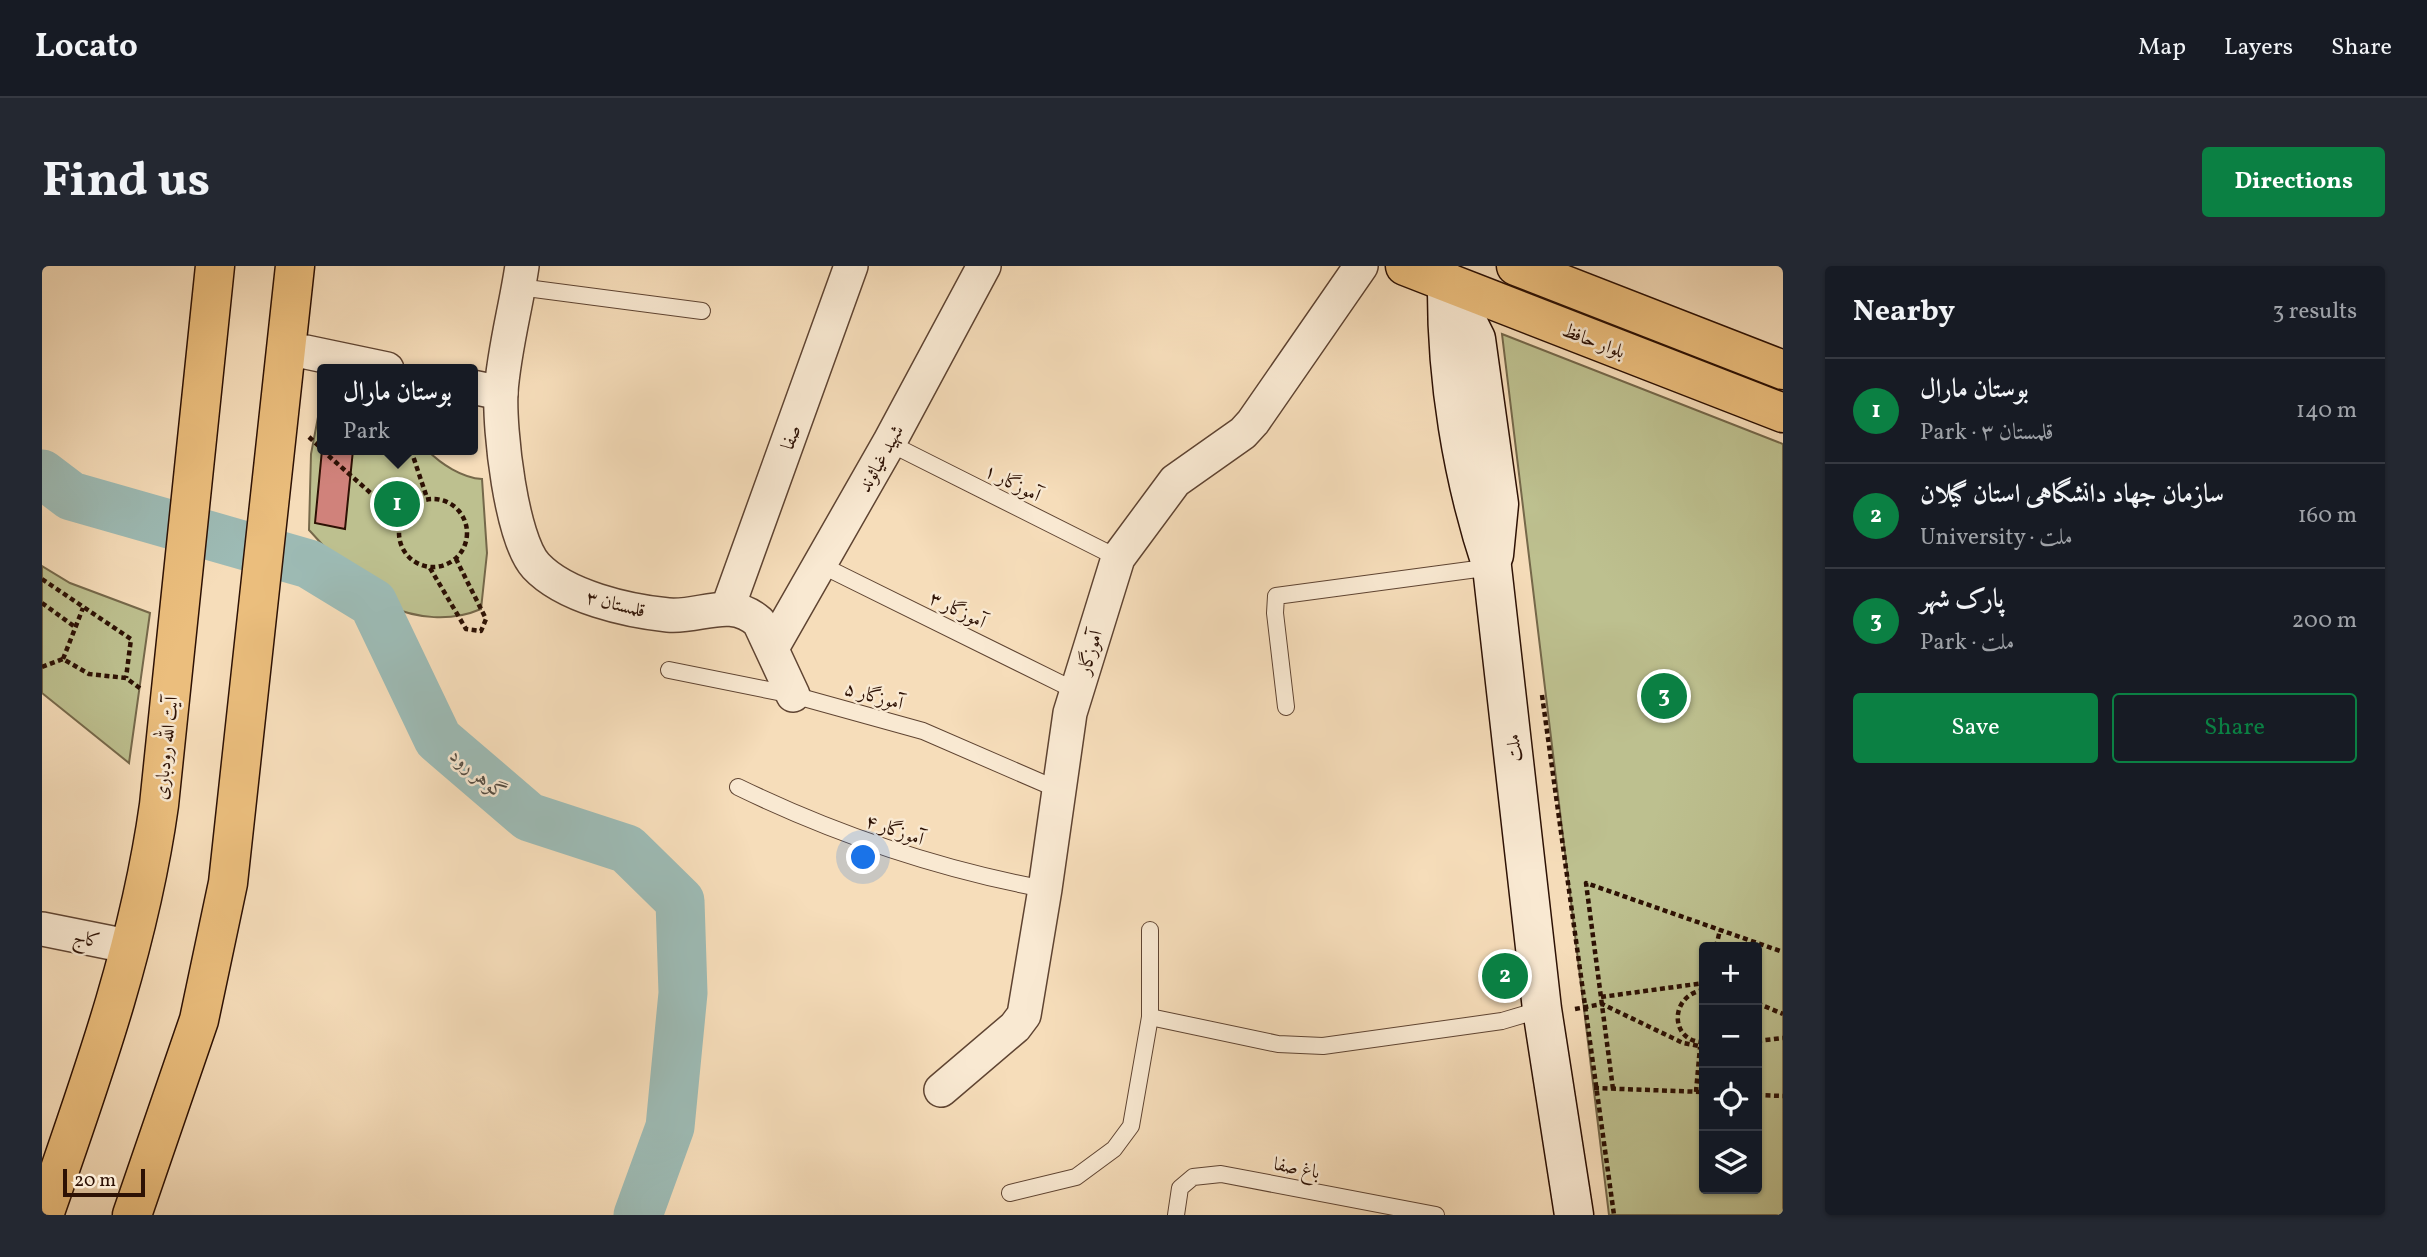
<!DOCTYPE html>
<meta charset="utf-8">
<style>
body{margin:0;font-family:Vollkorn,Amiri,serif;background:#242831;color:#f1f3f6}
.controls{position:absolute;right:21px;bottom:21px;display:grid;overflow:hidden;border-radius:7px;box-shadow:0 2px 5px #0004}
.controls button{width:63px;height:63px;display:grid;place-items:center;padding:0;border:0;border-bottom:2px solid #363941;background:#171b24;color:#f1f3f6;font:35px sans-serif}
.scale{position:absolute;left:21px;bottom:18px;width:82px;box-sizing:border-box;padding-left:7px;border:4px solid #2d1104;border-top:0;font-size:19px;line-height:24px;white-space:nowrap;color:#2d1104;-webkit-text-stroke:5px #f9e9d2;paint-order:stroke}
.you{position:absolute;left:822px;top:592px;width:24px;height:24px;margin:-18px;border:5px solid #fff;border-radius:50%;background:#1a73e8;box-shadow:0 0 0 10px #1a73e833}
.badge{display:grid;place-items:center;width:46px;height:46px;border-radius:50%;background:#0b8043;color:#fff;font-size:23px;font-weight:700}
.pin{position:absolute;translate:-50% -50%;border:4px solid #fff;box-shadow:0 2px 7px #0006}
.popup{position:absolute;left:275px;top:98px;width:161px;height:91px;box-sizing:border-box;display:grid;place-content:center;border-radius:7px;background:#171b24;filter:drop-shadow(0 2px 5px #0005);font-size:23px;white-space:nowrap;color:#9ea1a6}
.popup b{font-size:26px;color:#f1f3f6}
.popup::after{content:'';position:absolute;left:50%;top:100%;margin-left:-14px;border:14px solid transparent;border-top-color:#171b24}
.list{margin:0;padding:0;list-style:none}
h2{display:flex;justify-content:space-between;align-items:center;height:91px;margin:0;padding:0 28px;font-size:30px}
h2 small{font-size:23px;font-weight:400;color:#9ea1a6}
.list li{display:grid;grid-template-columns:46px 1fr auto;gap:21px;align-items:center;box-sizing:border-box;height:105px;padding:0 28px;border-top:2px solid #363941}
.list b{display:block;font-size:26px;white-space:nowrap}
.list p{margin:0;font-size:23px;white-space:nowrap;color:#9ea1a6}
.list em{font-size:23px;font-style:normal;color:#9ea1a6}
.actions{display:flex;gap:14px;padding:21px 28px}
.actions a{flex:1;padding:16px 0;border:2px solid #0b8043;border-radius:7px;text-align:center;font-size:24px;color:#0b8043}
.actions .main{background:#0b8043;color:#fff}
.icon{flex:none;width:38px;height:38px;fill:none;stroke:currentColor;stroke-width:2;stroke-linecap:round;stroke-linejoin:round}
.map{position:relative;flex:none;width:1741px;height:949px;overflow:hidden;border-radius:7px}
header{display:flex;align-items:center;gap:42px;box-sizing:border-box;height:98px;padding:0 35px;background:#171b24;border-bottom:2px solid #363941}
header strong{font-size:33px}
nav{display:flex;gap:38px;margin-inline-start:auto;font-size:24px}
.intro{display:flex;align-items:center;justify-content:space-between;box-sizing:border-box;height:168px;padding:0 42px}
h1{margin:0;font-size:49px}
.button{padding:18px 32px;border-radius:7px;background:#0b8043;color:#fff;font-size:24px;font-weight:700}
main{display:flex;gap:42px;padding:0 42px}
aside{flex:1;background:#171b24;border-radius:7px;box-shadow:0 2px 5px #0004}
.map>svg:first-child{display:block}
.green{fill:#bdc08f;stroke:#75684a;stroke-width:2;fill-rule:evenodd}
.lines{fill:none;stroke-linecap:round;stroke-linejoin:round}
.river{stroke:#9dbbb5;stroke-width:49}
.building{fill:#d0827b;stroke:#2d1104;stroke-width:2}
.lane-casing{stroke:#5f4432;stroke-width:18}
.street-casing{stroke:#5f4432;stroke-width:36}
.secondary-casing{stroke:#2d1104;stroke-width:41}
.primary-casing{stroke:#2d1104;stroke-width:41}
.path{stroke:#2d1104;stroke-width:4.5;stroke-dasharray:5 3.5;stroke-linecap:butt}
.lane{stroke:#f9e9d2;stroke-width:16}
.street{stroke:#f9e9d2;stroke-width:33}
.secondary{stroke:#f9e9d2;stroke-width:38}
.primary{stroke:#ebbe7d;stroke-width:38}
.labels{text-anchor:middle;stroke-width:5;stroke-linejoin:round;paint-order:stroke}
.street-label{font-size:19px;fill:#2d1104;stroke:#f9e9d2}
.water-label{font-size:21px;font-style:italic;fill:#544c42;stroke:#f9e9d2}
</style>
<header>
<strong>Locato</strong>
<nav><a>Map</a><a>Layers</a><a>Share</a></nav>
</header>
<div class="intro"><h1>Find us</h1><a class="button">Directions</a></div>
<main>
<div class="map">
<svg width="1741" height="949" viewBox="0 0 1741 949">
<rect width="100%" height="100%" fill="#f6ddba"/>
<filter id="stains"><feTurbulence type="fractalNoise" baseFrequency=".00286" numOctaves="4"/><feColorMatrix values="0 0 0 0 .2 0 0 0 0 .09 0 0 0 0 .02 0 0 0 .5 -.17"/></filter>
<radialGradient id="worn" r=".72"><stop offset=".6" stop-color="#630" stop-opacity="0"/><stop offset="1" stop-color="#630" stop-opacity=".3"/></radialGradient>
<g class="green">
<path d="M1460 68 1741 178V949H1567ZM1662 681H1715V923H1662Z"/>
<path d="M280 130V184H385C399 198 420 212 440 213L445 287 439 343C409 356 375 353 344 339 324 330 284 282 267 264L269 188Z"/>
<path d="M0 300 28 317 108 347 87 497 0 427Z"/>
</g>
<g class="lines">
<path class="river" d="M0 208 29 230 267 298 331 337 396 473 487 551 585 583 638 635 641 727 628 861 596 949"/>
</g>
<path class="building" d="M280 184H311L303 263 273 257Z"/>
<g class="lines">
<defs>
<g id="lane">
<path d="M477 21 660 45"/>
<path d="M847 177 1076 292"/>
<path d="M779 299 1034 425"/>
<path d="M627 404 751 429 881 465 1017 524"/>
<path d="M1244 441 1233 347 1234 330 1450 301"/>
<path d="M696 521C795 569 896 603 1003 623"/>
<path d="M1108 751 1236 778 1281 780 1460 755 1500 743"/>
<path d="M968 927 1034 911 1072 883 1089 860 1108 751V664"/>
<path d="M1134 949 1138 922 1151 911 1179 908 1394 949"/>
</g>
<g id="street">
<path d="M480 0C474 41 462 84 459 126 457 163 469 273 494 300 523 331 586 345 626 349 659 352 688 330 717 356L751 429"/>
<path d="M264 86 345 103"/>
<path d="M430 121 459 127"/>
<path d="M686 341 809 0"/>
<path d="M730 382 847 177 942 0"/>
<path d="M0 663 90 681"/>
<path d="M899 824 973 761 982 749 1003 623 1028 447 1076 292 1133 215 1201 167 1211 156 1319 0"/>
</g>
<g id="secondary">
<path d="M1405 16C1404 112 1420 211 1450 301L1500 743 1532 949"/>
<path d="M1408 21 1434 73 1457 238 1452 289"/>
</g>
<g id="primary">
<path d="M1363 0 1741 147"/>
<path d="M1474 0 1741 104"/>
<path d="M2 949C49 814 97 682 117 539L173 0"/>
<path d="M90 949 157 754 186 617 253 0"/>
</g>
</defs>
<use href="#lane" class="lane-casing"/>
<use href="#street" class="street-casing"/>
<use href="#secondary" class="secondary-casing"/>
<use href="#primary" class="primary-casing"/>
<g class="path">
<path d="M267 171 280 183"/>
<path d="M280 184 358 253"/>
<path d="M369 184 385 232"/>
<circle cx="391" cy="267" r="34"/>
<path d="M388 302 424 363 439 365 444 353 414 293"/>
<path d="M0 313 89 373 84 412"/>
<path d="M0 337 33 361"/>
<path d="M21 393 41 342"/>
<path d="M0 401 21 393 47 408 84 412 99 423"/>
<path d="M1500 429 1572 949"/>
<path d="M1674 681 1678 664"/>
<path d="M1662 724C1626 729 1628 777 1662 776"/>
<path d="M1559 731 1662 717"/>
<path d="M1715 737 1741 748"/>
<path d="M1533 743 1560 738 1641 777 1662 781"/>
<path d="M1715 775 1741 772"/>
<path d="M1552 822 1662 826"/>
<path d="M1571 823 1544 617 1741 686"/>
<path d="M1654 826 1658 781"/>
<path d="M1715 829 1741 830"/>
</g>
<use href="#lane" class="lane"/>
<use href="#street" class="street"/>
<use href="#secondary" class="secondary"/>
<use href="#primary" class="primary"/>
</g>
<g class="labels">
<g class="street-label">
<text transform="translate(1552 74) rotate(21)" y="7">بلوار حافظ</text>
<text transform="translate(748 171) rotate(-70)" y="7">صفا</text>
<text transform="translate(838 192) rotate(-61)" y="7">شهید غیاثوند</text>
<text transform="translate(971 216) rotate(27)" y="7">آموزگار ۱</text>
<text transform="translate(574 337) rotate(14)" y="7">قلمستان ۳</text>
<text transform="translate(916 343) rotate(26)" y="7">آموزگار ۳</text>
<text transform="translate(1047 386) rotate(-73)" y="7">آموزگار</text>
<text transform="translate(832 429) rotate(16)" y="7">آموزگار ۵</text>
<text transform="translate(123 482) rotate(-84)" y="7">آیت الله رودباری</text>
<text transform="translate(1471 482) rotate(-96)" y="7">ملت</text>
<text transform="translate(853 563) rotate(19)" y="7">آموزگار ۴</text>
<text transform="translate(45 672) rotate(11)" y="7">کاج</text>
<text transform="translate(1255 901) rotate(11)" y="7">باغ صفا</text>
</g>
<g class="water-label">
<text transform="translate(437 508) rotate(40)" y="7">گوهر رود</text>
</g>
</g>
<rect width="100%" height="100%" filter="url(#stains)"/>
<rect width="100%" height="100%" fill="url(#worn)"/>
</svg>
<div class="controls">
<button>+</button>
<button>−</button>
<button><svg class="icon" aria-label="locate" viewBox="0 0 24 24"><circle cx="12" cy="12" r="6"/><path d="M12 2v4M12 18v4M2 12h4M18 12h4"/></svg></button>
<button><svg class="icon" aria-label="layers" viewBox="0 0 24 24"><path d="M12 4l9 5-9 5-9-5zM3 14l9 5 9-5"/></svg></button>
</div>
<div class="scale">20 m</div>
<div class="you"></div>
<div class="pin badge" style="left:355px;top:238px">1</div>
<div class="popup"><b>بوستان مارال</b>Park</div>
<div class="pin badge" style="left:1463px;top:710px">2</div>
<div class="pin badge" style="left:1622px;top:430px">3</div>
</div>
<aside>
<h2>Nearby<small>3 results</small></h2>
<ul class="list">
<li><span class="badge">1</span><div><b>بوستان مارال</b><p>Park · قلمستان ۳</p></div><em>140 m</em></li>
<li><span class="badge">2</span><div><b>سازمان جهاد دانشگاهی استان گیلان</b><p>University · ملت</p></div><em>160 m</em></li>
<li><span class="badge">3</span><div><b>پارک شهر</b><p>Park · ملت</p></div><em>200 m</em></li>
</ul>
<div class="actions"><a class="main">Save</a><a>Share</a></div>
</aside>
</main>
